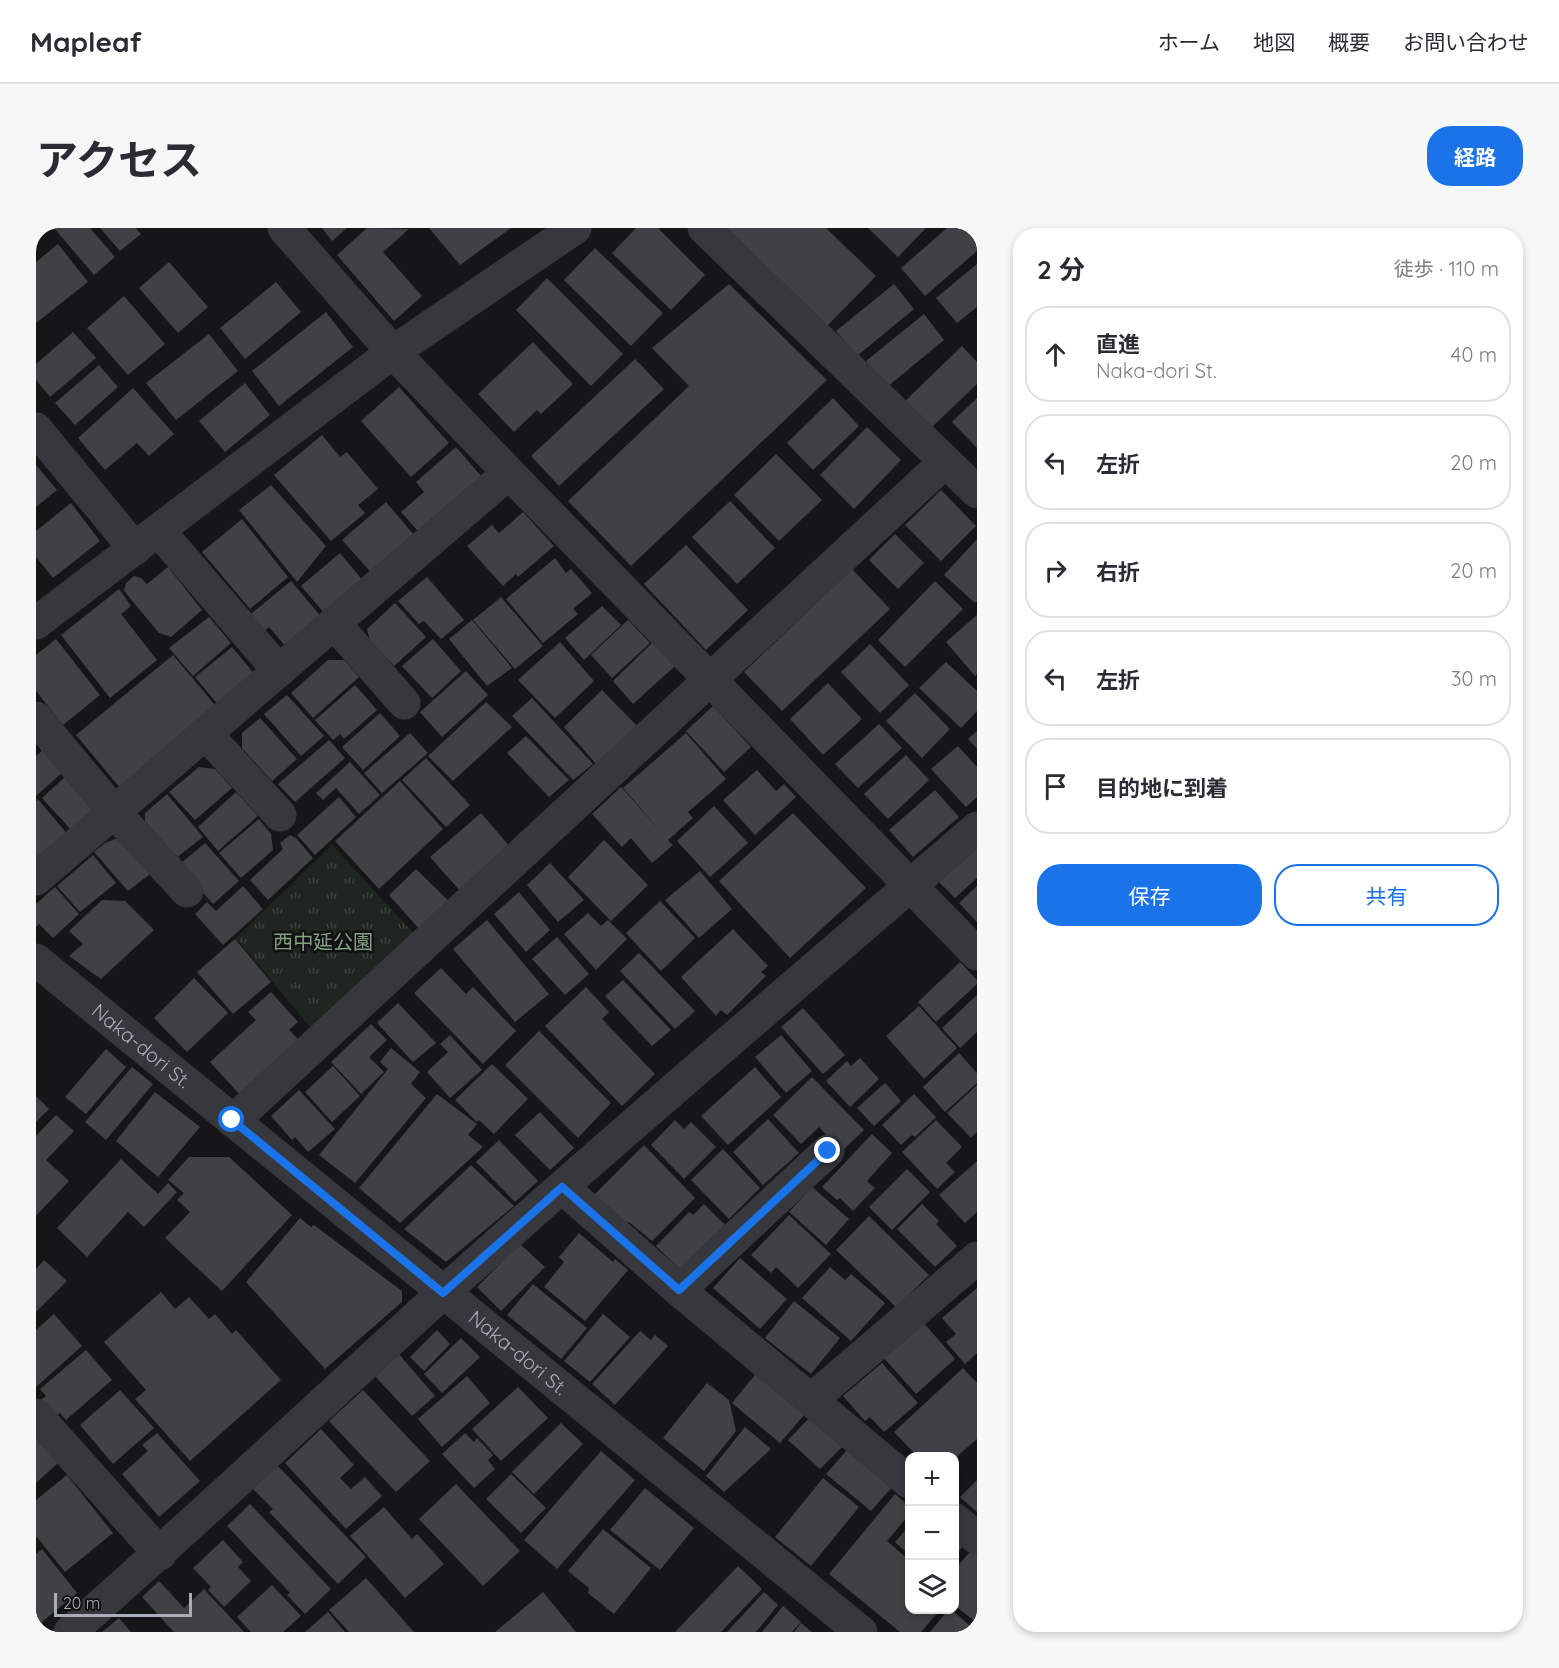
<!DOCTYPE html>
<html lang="ja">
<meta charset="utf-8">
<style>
body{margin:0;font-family:Quicksand,"Noto Sans JP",sans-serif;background:#f7f7f7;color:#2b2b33}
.controls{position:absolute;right:18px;bottom:18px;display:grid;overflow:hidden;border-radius:12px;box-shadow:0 3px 9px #0003}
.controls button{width:54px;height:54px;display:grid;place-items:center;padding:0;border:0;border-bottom:2px solid #e1e1e2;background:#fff;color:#2b2b33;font:30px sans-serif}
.scale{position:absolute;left:18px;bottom:15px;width:138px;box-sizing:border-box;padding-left:6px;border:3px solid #a8adb8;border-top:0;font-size:16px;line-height:21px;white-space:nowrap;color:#a8adb8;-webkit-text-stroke:4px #111113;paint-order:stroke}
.stop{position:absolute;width:18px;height:18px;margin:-14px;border:4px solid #1a73e8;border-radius:50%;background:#fff}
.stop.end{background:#1a73e8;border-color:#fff;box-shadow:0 2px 6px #0008}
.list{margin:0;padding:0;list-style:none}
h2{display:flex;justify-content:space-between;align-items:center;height:78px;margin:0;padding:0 24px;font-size:26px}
h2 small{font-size:20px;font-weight:400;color:#7c7c81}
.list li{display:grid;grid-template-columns:39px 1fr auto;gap:18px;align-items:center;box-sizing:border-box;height:96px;margin:0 12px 12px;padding:0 12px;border:2px solid #e1e1e2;border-radius:24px}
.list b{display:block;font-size:22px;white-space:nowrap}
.list p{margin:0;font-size:20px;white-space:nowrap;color:#7c7c81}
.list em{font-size:20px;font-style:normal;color:#7c7c81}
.actions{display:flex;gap:12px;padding:18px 24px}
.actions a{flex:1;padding:14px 0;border:2px solid #1a73e8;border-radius:24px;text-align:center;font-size:21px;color:#1a73e8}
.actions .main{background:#1a73e8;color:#fff}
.icon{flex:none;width:33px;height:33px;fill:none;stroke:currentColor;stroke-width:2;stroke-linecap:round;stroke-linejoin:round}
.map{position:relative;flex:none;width:941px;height:1404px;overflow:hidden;border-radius:24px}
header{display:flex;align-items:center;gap:36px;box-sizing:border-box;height:84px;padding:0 30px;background:#fff;border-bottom:2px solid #e1e1e2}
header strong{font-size:28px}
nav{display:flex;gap:33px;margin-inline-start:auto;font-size:21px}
.intro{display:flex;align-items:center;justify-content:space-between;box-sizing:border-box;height:144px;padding:0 36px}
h1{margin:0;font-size:42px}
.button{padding:15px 27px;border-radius:24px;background:#1a73e8;color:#fff;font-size:21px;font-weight:700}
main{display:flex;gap:36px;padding:0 36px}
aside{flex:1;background:#fff;border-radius:24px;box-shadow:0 3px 9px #0003}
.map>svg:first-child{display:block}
.park{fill:url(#park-tufts)}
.building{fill:#404145}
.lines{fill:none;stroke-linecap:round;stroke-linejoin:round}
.minor{stroke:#37383d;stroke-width:33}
.route{stroke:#1a73e8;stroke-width:8}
.labels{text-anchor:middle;stroke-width:5;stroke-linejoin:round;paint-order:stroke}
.park-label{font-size:20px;fill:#7fa381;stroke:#111113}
.street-label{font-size:20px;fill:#a8adb8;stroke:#111113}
</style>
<header>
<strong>Mapleaf</strong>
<nav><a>ホーム</a><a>地図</a><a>概要</a><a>お問い合わせ</a></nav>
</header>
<div class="intro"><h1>アクセス</h1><a class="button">経路</a></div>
<main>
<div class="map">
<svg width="941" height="1404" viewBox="0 0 941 1404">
<defs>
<pattern id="park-tufts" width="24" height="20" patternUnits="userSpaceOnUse" patternTransform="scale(1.5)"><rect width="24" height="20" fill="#1e261f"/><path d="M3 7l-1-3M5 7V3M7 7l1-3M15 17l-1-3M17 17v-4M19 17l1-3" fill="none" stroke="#3c433d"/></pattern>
</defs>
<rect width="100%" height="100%" fill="#161618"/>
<path class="park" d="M296 617 384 712 281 807 200 710Z"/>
<g class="building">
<path d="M18 0H54L79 29 58 47Z"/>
<path d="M64 0H100L105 6 84 23Z"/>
<path d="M286 0H311L296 13Z"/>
<path d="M331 0 373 1 347 24 386 68 358 93 301 27Z"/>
<path d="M393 0H475L424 37Z"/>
<path d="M600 0H622L669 47 635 82 576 25Z"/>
<path d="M688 0H790L840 48 791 98Z"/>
<path d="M832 0H890L862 29Z"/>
<path d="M911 0H941V23L889 68 865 40Z"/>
<path d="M22 16 52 54 0 95V34Z"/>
<path d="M559 20 627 85 595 118 528 52Z"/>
<path d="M133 34 172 79 142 105 103 60Z"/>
<path d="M941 36V79L921 95 900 70Z"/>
<path d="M511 50 587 126 555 158 480 82Z"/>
<path d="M240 54 265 84 209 131 184 100Z"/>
<path d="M693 56 791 152 595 338 532 273 653 158 616 120Z"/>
<path d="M858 56 878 81 821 128 800 103Z"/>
<path d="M88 68 129 116 92 147 51 100Z"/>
<path d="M290 84 317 119 243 178 216 143Z"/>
<path d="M888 86 908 112 851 159 830 133Z"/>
<path d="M37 104 60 130 14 169 0 152V136Z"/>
<path d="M173 106 202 143 140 192 110 155Z"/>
<path d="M497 114 537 156 505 186 501 182 478 204 442 166Z"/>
<path d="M926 118 941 134V156L894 201 868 174Z"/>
<path d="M599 131 628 161 523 258 495 228Z"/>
<path d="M63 137 82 159 39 197 19 175Z"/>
<path d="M209 155 234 187 189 224 163 193Z"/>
<path d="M363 159 413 215 375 249 325 193Z"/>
<path d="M97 160 138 206 113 228 101 215 69 242 42 210Z"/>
<path d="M797 170 823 198 777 242 751 215Z"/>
<path d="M941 170V220L916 194Z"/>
<path d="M831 199 865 232 818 281 784 247Z"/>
<path d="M286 207 304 229 311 224 342 261 322 277 329 285 295 313 238 247Z"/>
<path d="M420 219 452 256 389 311 365 284 388 264 380 254Z"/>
<path d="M740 226 786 272 743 313 698 267Z"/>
<path d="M0 237 21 262 0 279Z"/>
<path d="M235 257 290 318 261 354 203 282Z"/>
<path d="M905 262 940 298 905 333 869 297Z"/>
<path d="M694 273 739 320 701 356 656 309Z"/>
<path d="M350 274 383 313 340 350 306 312Z"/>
<path d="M35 275 64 313 17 350 0 329V303Z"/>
<path d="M487 284 518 318 482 349 480 346 467 358 431 318 456 297 463 305Z"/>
<path d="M206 291 252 349 214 381 166 324Z"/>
<path d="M859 306 888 335 862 361 833 332Z"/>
<path d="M941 311V373L939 375 908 347Z"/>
<path d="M650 317 712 382 670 422 608 356Z"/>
<path d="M304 325 329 355 290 387 265 358Z"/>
<path d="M519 330 530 345 535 341 556 365 537 381 542 386 507 415 470 371Z"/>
<path d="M132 339 166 382 135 409 123 405 88 363 90 355 98 348 105 350 111 356Z"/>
<path d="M816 341 854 381 746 483 708 444Z"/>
<path d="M391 349 428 392 405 411 388 393 383 396 362 373Z"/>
<path d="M255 353 287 391 251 420 233 399 228 403 215 386Z"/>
<path d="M899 353 927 381 869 439 842 412Z"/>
<path d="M83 361 95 378 85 386 121 432 74 470 25 407Z"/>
<path d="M465 369 507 418 479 441 437 392Z"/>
<path d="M359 375 390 409 358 438 334 412 331 401Z"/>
<path d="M566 378 585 397 548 432 529 410Z"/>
<path d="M941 387V446L939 448 910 414Z"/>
<path d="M173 389 195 415 157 448 133 420Z"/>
<path d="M436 392 476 440 451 458 413 411Z"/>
<path d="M592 392 614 415 576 450 555 427Z"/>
<path d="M20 411 64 467 27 497 0 463V427Z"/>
<path d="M397 411 425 443 396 470 366 438Z"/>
<path d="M524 414 558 453 519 490 482 452Z"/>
<path d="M616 415 639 438 597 476 577 453Z"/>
<path d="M834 416 873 457 844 485 805 444Z"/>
<path d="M196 419 220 448 183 478 159 449Z"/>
<path d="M137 427 179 477 85 561 40 507Z"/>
<path d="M292 432H308L323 449 277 490 255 465Z"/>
<path d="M910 434 941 463V483L925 500 883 460Z"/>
<path d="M430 443 452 467 406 509 384 484Z"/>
<path d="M792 455 826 491 787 527 754 491Z"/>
<path d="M319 457 341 482 308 511 304 506 297 512 279 492Z"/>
<path d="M566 462 601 498 560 536 528 499Z"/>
<path d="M879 465 914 501 886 530 850 493Z"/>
<path d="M251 467 288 508 265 528 228 486Z"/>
<path d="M496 470 557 536 537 552 476 488Z"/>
<path d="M450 474 476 499 417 553 392 528Z"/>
<path d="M677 478 715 519 688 544 650 503Z"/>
<path d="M344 485 364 508 327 542 306 519Z"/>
<path d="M224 490 261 531 236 553 206 520V505Z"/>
<path d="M843 496 866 520 822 560 799 536Z"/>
<path d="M941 503V521L932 511Z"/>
<path d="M374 505 392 525 346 565 328 545Z"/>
<path d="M650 505 690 551 652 584 657 590 632 612 637 617 616 635 595 610 586 619 556 586 585 559 628 607 587 560Z"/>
<path d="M490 508 533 552 513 569 471 525Z"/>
<path d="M293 512 309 530 259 574 242 556Z"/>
<path d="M922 518 941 539V569L930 579 895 541Z"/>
<path d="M9 520 28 543 0 568V528Z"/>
<path d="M870 527 893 552 852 591 828 566Z"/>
<path d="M390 530 434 577 410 599 366 552Z"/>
<path d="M314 534 344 567 323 586 300 560 287 572 280 565Z"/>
<path d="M163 539 179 541 196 560 159 592 133 564Z"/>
<path d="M721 542 740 563 748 556 760 569 719 607 687 572Z"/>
<path d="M31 547 64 582 37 604 6 570Z"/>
<path d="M364 553 407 601 343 661 299 613Z"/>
<path d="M899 562 923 589 877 629 853 602Z"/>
<path d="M200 564 222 588 182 623 162 599Z"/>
<path d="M131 566 167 609 140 630 109 593V585Z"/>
<path d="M303 569 320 589 279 627 261 607Z"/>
<path d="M2 571 33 608 0 635V573Z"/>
<path d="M678 578 712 615 674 649 641 613Z"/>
<path d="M445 585 475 620 426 665 394 629Z"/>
<path d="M757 585 830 660 754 730 683 653Z"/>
<path d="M223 591 235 606 237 622 205 650 183 625Z"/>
<path d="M254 607 260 610 277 630 232 672 214 652 247 621 244 615Z"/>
<path d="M82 610 114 646 92 663 58 624 69 615Z"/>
<path d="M568 612 612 657 575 693 532 649Z"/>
<path d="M169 615 203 653 177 676 143 637Z"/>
<path d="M941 617V650L919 670 903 654Z"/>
<path d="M57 627 80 655 44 684 21 658Z"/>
<path d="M514 635 548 672 522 694 491 657Z"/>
<path d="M380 641 416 676 385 703 353 667Z"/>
<path d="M664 643 696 681 663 710 629 672Z"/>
<path d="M207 658 227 681 187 717 159 686 171 674 180 683Z"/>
<path d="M941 658V694L923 675Z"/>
<path d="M19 659 43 686 17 710 3 696 0 699V676Z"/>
<path d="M483 664 514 702 490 724 458 686Z"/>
<path d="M66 672 89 673 118 702 65 751 33 728 47 716 33 703Z"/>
<path d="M624 673 659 710 625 743 590 705Z"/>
<path d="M552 685 565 698 572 692 591 711 560 742 528 706Z"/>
<path d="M451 692 513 766 479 794 417 721Z"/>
<path d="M697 701 732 738 725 744 730 748 691 787 685 782 680 788 645 749Z"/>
<path d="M521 709 553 746 529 767 496 731Z"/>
<path d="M199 711 235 754 197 786 161 744Z"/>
<path d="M603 725 659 783 639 801 584 743Z"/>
<path d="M924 734 941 752V756L900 794 882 774Z"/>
<path d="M405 740 430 766 437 759 480 803 447 836 378 765Z"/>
<path d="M158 750 192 785 151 824 118 790Z"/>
<path d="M587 752 635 802 616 818 569 768Z"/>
<path d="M550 759 573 784 566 791 619 846 586 878 509 798Z"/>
<path d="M235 764 262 794 253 802 265 814 206 869 174 834 220 792 212 784Z"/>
<path d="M941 767V804L924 820 906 800Z"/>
<path d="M362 775 400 815 377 834 341 795Z"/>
<path d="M883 778 921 820 888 851 850 808Z"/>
<path d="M767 780 809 827 787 846 745 799Z"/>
<path d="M335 796 351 812 333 829 348 844 325 866 295 834Z"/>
<path d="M503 803 575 875 542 910 469 837Z"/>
<path d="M414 807 446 842 414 870 391 844 412 824 404 816Z"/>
<path d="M745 807 776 843 750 865 719 829Z"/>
<path d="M355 820 384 844 375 856 390 870 319 955 283 927 352 841 344 834Z"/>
<path d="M70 821 90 839 50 886 29 869Z"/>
<path d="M923 825 941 845V855L909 884 887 859Z"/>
<path d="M824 830 843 851 814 879 790 853 811 833 815 838Z"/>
<path d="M456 836 492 871 458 906 443 892 441 894 419 872Z"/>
<path d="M297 838 324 868 296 894 269 864Z"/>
<path d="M96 839 117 856 70 912 49 894Z"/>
<path d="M719 839 745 869 692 917 665 888Z"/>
<path d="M776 849 828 902 806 923 783 899 765 916 737 887Z"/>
<path d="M849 855 865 873 838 898 821 880Z"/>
<path d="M941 857V904L935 910 911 885Z"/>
<path d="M263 862 299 901 272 924 259 909 256 912 235 888Z"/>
<path d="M119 864 164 899 122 949 80 913Z"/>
<path d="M401 866 441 896 432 907 447 919 364 995 323 960Z"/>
<path d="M878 866 900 889 879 909 876 907 865 917 846 897Z"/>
<path d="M0 868 13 881 0 894Z"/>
<path d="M504 884 538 920 514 942 479 907Z"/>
<path d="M20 887 38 903 10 932 33 953 0 988V908Z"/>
<path d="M732 891 763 925 727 957 697 924Z"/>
<path d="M639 892 648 901 655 894 680 919 648 951 615 917Z"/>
<path d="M900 892 926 919 910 935 919 944 901 961 866 924Z"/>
<path d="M836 906 856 925 831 953 839 960 817 983 804 970 801 972 786 959Z"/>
<path d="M463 912 502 953 479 974 440 934Z"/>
<path d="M608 917 659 970 616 1013 593 994 585 993 558 967Z"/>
<path d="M687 921 724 960 693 991 655 952Z"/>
<path d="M153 929H193L256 987 186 1063 129 1010 154 984 141 972 148 965 132 952Z"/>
<path d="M85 931 122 966 132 955 141 964 108 999 92 984 51 1029 21 1000Z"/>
<path d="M941 933V984L929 995 903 967Z"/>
<path d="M435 937 478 978 410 1034 368 1001Z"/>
<path d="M871 941 894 964 856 1002 833 979Z"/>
<path d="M776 959 813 991 790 1017 753 984Z"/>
<path d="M668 976 689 997 644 1041 620 1018 653 984 657 987Z"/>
<path d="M886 976 903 993 900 996 921 1018 899 1039 861 1001Z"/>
<path d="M753 987 795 1026 762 1060 740 1039 735 1045 715 1027Z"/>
<path d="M833 988 893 1047 860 1079 800 1022Z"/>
<path d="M264 990 275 999 278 997 366 1063V1074L289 1141 210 1054Z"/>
<path d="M543 1005 577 1034 579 1031 592 1042 549 1093 508 1059 528 1034 523 1029Z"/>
<path d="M484 1016 509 1039 465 1083 441 1059Z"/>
<path d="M704 1030 751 1071 724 1101 677 1060Z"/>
<path d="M8 1032 31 1053 0 1084V1041Z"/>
<path d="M794 1039 809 1052 815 1046 849 1075 815 1113 766 1070Z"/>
<path d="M497 1056 551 1100 525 1131 471 1087Z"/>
<path d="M941 1060V1125L929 1136 910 1114 920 1106 906 1090Z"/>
<path d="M125 1064 139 1081 153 1069 173 1091 179 1086 196 1106 200 1102 245 1152 154 1233 99 1171 110 1162 68 1114Z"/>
<path d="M758 1073 804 1110 775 1146 729 1110Z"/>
<path d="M18 1086 46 1118 0 1159V1102Z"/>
<path d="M567 1086 594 1109 554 1154 528 1133Z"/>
<path d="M887 1094 919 1131 880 1166 848 1130Z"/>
<path d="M401 1102 414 1116 388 1143 374 1129Z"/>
<path d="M604 1103 615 1112 619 1107 632 1118 579 1177 556 1156Z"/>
<path d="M425 1110 444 1129 406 1165 388 1146Z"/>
<path d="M50 1122 76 1152 30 1192 24 1185 20 1188 5 1172 10 1168 4 1161Z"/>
<path d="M361 1124 399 1168 376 1188 337 1146Z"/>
<path d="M846 1135 882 1175 848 1204 834 1189 829 1193 807 1168Z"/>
<path d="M927 1140 941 1155V1211L918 1231V1228H881L858 1204Z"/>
<path d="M723 1142 768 1187 744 1215 696 1175Z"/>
<path d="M431 1148 454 1175 406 1219 382 1191Z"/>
<path d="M671 1155 693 1172 700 1203 668 1243 627 1210Z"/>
<path d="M482 1159 512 1190 465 1233 436 1201Z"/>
<path d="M84 1162 118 1200 77 1236 44 1197Z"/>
<path d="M327 1162 394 1233 360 1264 293 1193Z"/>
<path d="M778 1185 808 1217 784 1241 752 1212Z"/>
<path d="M525 1195 547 1216 498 1266 476 1244Z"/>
<path d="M709 1199 735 1221 688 1264 670 1248Z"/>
<path d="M285 1201 318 1237 304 1250 315 1261 329 1249 346 1268 310 1301 249 1235Z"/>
<path d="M121 1205 164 1253 123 1289 86 1246 112 1223 106 1217Z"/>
<path d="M429 1205 438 1214 441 1210 457 1227 452 1232 459 1241 438 1260 406 1226Z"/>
<path d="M0 1211 22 1235 0 1255Z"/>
<path d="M811 1222 857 1258 835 1283 790 1246Z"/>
<path d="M565 1223 599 1252 521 1341 488 1312Z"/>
<path d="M240 1236 330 1329 302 1356 233 1284 237 1281 215 1259Z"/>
<path d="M475 1246 510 1280 485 1305 450 1271Z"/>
<path d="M31 1247 77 1305 29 1344 0 1308V1272Z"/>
<path d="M787 1250 823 1279 775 1338 739 1309Z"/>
<path d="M941 1252V1284L924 1269Z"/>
<path d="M420 1256 484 1323 447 1358 383 1291Z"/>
<path d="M609 1260 658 1300 624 1342 574 1302Z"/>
<path d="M859 1266 873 1278V1287L851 1313 873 1332V1382H904L885 1404H864L793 1346Z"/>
<path d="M214 1276 295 1361 269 1386 251 1367 254 1365 191 1298Z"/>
<path d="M348 1279 376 1311 381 1306 408 1336 369 1370 314 1308Z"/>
<path d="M873 1298V1327L859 1314Z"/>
<path d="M567 1301 615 1340 578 1386 552 1365 553 1360 532 1343Z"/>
<path d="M918 1308 929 1316 918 1328Z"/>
<path d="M187 1312 207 1334 202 1339 215 1353 188 1379 172 1362 175 1359 157 1340Z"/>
<path d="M939 1318 941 1319V1395L918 1377V1342Z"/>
<path d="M6 1321 41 1365 0 1399V1326Z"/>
<path d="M702 1338 726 1361 685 1404H639Z"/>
<path d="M330 1350 378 1404H313L293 1382Z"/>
<path d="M123 1353 148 1380 168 1361 208 1404H138L106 1369Z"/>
<path d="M236 1357 265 1388 247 1404H215L201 1389Z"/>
<path d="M507 1364 540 1404H459Z"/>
<path d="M728 1364 742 1377 720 1404H691Z"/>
<path d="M747 1378 765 1394 756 1404H726Z"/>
<path d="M912 1382H916L941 1404H894Z"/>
<path d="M292 1384 309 1404H269Z"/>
<path d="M83 1390 95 1404H66Z"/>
<path d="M765 1395 776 1404H758Z"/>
</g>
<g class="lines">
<g class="minor">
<path d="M248 0 357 124 473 245 941 726"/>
<path d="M668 0 941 264"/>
<path d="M0 201 99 321"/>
<path d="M123 303 243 443"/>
<path d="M0 395 357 124 539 0"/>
<path d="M298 395 368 475"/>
<path d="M0 490 78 584 151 663"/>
<path d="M169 505 244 587"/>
<path d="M0 651 473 245"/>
<path id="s1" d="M0 732 825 1404"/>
<path d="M197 893 909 234"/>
<path d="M526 959 643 1062 873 1254"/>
<path d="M643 1062 792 923"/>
<path d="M775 1172 941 1030"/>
<path d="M0 1187 124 1326"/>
<path d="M918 1291 941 1310"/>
<path d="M34 1404C161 1293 283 1177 408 1064 583 906 763 754 941 600"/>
</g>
</g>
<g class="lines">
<path class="route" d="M196 892 407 1065 526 959 643 1062 792 923"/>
</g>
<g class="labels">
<g class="park-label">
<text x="287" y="721">西中延公園</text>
</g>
<g class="street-label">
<text dy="7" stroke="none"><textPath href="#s1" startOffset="136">Naka-dori St.</textPath></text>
<text dy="7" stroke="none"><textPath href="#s1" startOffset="622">Naka-dori St.</textPath></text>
</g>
</g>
</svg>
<div class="controls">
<button>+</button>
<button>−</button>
<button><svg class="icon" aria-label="layers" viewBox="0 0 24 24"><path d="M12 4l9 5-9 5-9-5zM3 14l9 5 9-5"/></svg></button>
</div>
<div class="scale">20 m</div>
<div class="stop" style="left:196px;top:892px"></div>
<div class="stop end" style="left:792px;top:923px"></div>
</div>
<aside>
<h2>2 分<small>徒歩 · 110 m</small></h2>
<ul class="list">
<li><svg class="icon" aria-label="ahead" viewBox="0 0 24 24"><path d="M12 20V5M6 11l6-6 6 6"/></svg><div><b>直進</b><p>Naka-dori St.</p></div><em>40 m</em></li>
<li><svg class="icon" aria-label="left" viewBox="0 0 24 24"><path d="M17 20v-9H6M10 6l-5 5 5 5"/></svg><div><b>左折</b></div><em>20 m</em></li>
<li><svg class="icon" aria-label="right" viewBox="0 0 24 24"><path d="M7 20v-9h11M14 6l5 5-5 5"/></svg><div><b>右折</b></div><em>20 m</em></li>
<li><svg class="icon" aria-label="left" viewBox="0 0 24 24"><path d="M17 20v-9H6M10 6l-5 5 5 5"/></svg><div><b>左折</b></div><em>30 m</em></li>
<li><svg class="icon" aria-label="arrive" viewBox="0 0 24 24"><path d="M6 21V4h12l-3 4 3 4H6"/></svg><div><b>目的地に到着</b></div></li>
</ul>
<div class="actions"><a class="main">保存</a><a>共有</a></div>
</aside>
</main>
